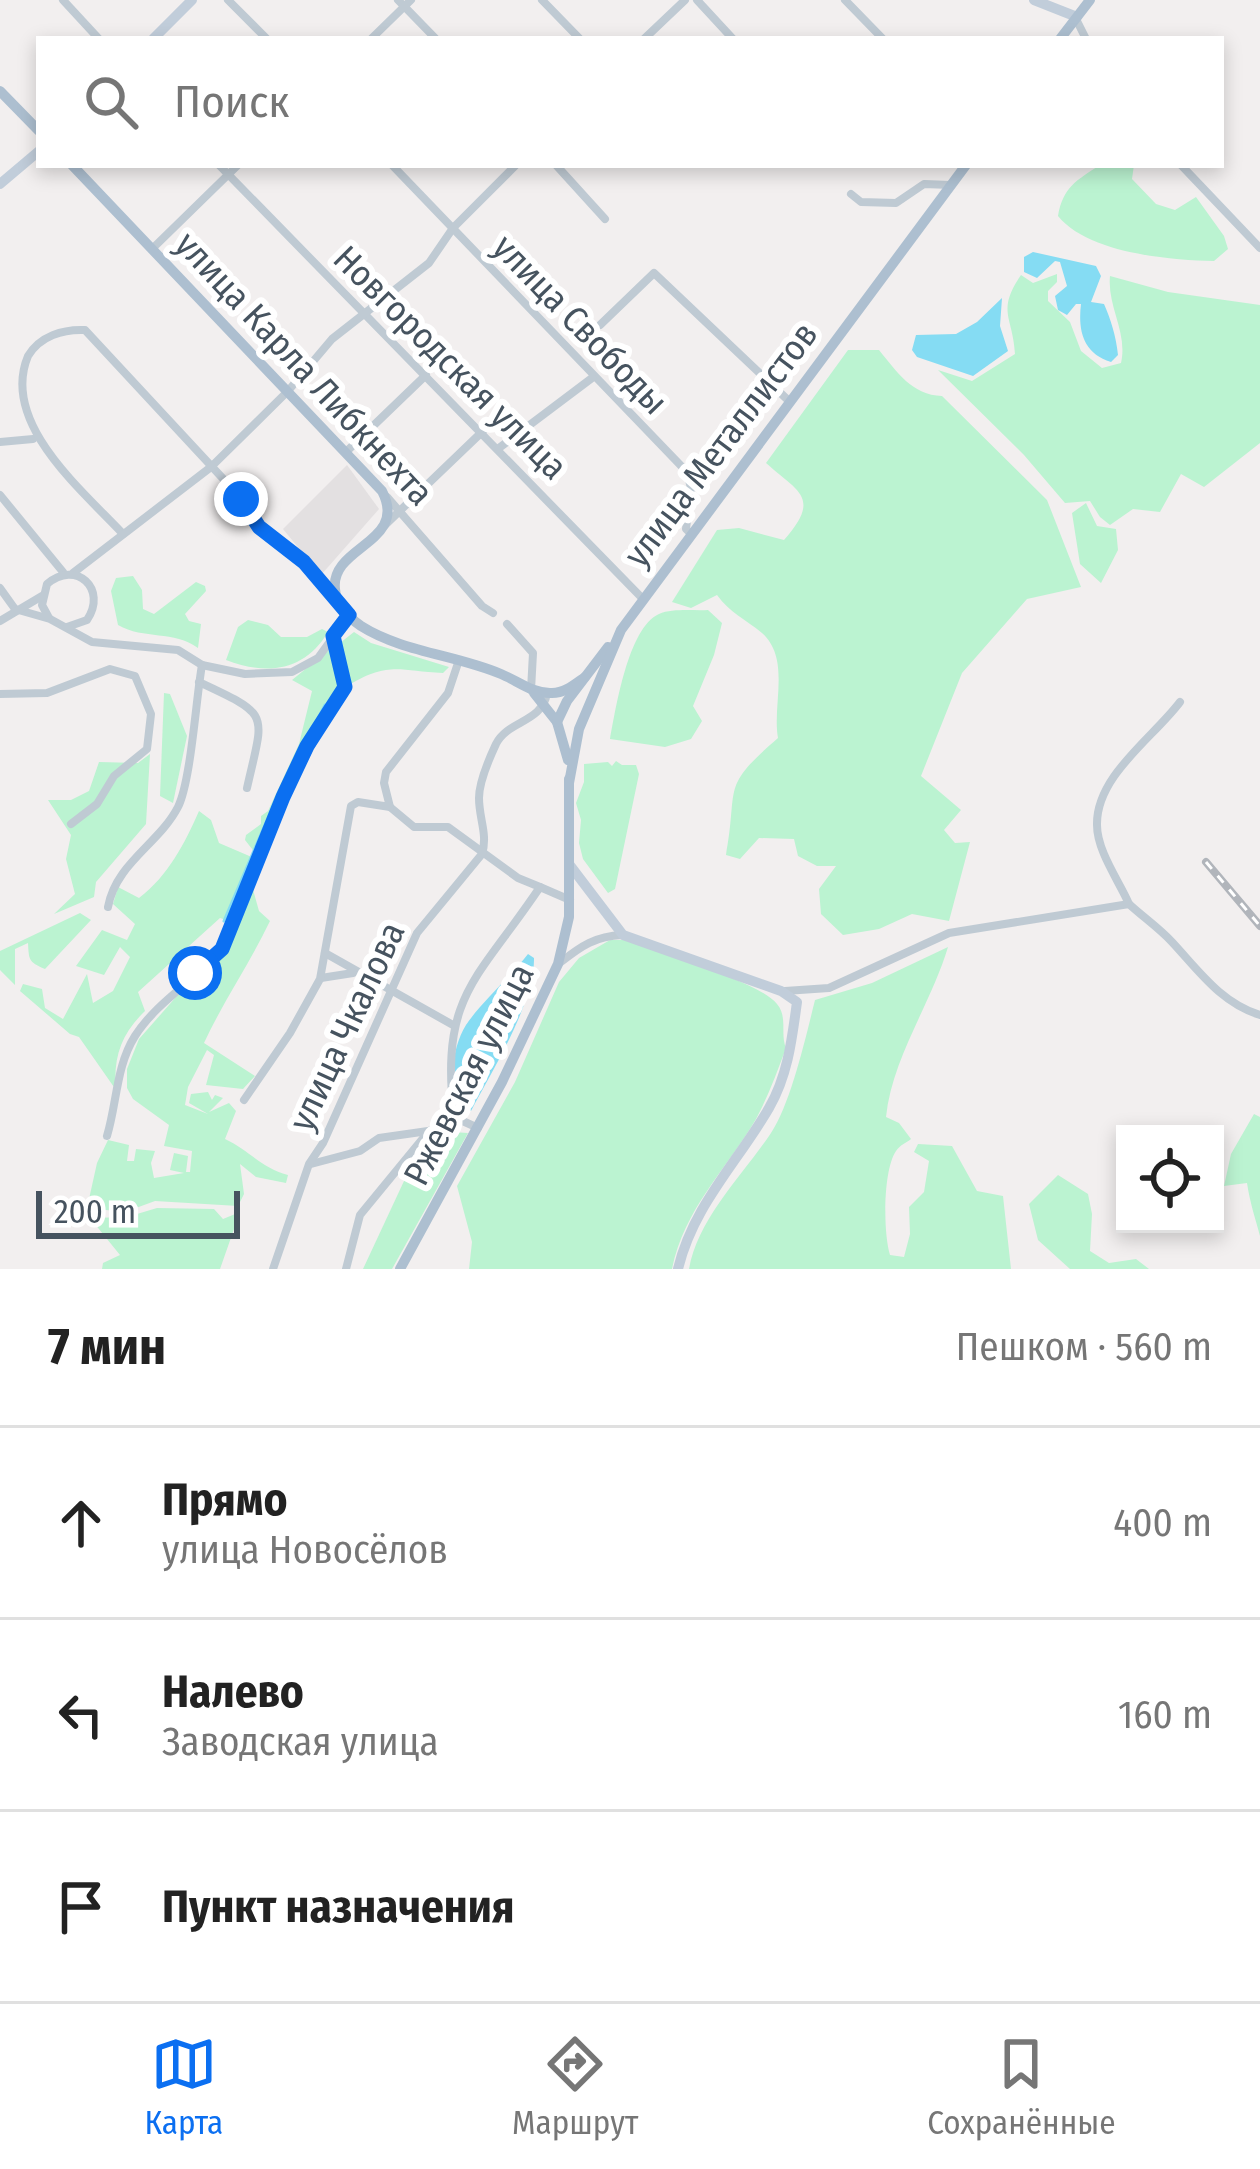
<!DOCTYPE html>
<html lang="ru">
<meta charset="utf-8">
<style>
body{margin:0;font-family:"Fira Sans Condensed",sans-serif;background:#f2f2f2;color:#222}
.controls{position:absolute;right:36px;bottom:36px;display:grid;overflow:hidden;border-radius:0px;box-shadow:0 6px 18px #0003}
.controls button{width:108px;height:108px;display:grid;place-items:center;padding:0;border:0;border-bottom:3px solid #e0e0e0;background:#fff;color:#222;font:60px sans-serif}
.scale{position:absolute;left:36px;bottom:30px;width:204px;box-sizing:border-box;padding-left:12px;border:6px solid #46535f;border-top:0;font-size:33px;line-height:42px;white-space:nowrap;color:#46535f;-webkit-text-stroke:9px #fff;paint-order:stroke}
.stop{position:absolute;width:36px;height:36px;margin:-27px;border:9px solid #0b6ff1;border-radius:50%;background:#fff}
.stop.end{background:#0b6ff1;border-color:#fff;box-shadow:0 3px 12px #0008}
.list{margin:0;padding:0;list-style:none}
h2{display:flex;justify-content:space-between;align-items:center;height:156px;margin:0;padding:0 48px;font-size:51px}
h2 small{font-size:39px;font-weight:400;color:#767676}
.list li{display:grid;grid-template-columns:78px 1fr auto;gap:36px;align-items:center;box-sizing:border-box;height:192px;padding:0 48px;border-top:3px solid #e0e0e0}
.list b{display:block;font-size:45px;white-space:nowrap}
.list p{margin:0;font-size:39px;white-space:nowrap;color:#767676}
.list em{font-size:39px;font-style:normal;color:#767676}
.icon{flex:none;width:66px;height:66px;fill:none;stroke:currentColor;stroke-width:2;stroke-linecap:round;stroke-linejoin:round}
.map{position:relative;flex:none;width:1260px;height:1269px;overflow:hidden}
.search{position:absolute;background:#fff;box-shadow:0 6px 18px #0003;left:36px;right:36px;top:36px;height:132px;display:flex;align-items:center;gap:30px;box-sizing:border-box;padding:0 42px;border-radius:0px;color:#767676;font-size:45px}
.sheet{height:732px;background:#fff}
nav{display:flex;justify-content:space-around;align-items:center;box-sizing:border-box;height:168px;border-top:3px solid #e0e0e0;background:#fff;font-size:33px;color:#767676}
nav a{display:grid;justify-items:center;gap:6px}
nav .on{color:#0b6ff1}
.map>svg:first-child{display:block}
.education{fill:#e3e0e1}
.green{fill:#bbf3d1}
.water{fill:#85dcf3}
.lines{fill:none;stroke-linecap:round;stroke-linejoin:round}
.stream{stroke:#85dcf3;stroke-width:3}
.street{stroke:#bfcad3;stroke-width:8}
.secondary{stroke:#c1cdda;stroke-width:10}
.primary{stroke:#adbfd0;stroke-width:10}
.rail-casing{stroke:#b1b5bb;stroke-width:8}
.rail{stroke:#fff;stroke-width:3;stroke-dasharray:9;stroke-linecap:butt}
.route{stroke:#0b6ff1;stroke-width:15}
.labels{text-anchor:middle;stroke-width:12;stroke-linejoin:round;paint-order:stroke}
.street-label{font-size:36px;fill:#46535f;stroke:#fff}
</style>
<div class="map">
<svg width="1260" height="1269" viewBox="0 0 1260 1269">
<rect width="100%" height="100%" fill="#f2efef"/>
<path class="education" d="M347 465 379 509 321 575 283 529Z"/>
<g class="green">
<path d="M1100 165H1134L1132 179 1156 204 1175 210 1196 197 1224 236 1228 249 1214 261C1168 260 1088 253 1058 216 1063 187 1077 180 1100 165Z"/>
<path d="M1057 274V282L1048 291V301L1070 322 1081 351 1102 368 1121 363C1128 332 1107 307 1110 276L1168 292 1260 305V443L1204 487 1181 474 1160 512 1133 509 1110 525 1100 517 1090 501 1065 503 1024 455 938 370 972 381 1015 354C1013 316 996 312 1021 275L1033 283Z"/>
<path d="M848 350H879C897 372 912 395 942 396L1047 500 1081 587 1027 599 962 673 921 776 961 810 944 830 955 843 970 842 949 921 912 914 879 929 843 935 821 914 819 889 836 866H817L798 856 794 839 759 838 740 859 726 855C739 785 719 789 778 738 772 705 791 659 762 633 745 619 730 613 717 595L691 608 672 602 717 530 739 528 784 540C822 497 798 492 766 463Z"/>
<path d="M1086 503 1097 526 1116 529 1118 550 1101 583 1080 564 1072 513Z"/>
<path d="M133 576 142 590 143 609 154 614 196 582 205 586 206 591 185 614 189 621 201 624 198 648C174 630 144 640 118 625L111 591 116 578Z"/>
<path d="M708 610 722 623 714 655 693 706 702 721 691 739 665 747 610 739C616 708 628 628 659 614 673 608 694 611 708 610Z"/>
<path d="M248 620 268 625 281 637H307L322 629 328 632C305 671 267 676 226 660L238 627Z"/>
<path d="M354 632 371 643 449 667 443 673C399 671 389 661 349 685L340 643Z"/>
<path d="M329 650 342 688 305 746 256 854 245 840 246 835 261 824V816L268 811 299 744 312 691 292 680Z"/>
<path d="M164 693 170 694 187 736 173 803 160 796Z"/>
<path d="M150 754 146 824 96 882 94 897 54 914 75 894 66 859 71 835 48 800H71L89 791 99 762 138 763Z"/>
<path d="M608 762 612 766 616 761 622 765H636L639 774 615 889 608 893 583 859 579 843 581 820 576 803 584 782V764Z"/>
<path d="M199 811 211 820 219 843 254 858 229 921 220 918 138 992 145 1011C121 1034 113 1058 116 1090L79 1037 70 1034 20 991 23 984 42 989 45 1008 63 1019 87 974 93 1003 113 991 130 957 120 947 104 975 76 966 102 930 127 940 135 924 113 904 118 887 139 898C168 876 185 843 199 811Z"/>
<path d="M252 886 259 911 270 921C250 963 224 1000 204 1043L255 1076 243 1089 206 1085 214 1055 207 1050 188 1087 185 1105 208 1114 189 1103 191 1094 208 1092 212 1100 215 1095 223 1098 209 1112 229 1103 236 1111 225 1139C249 1150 261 1168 288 1175L286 1183 256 1177 240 1164 244 1194 238 1206 155 1201 125 1212 87 1208 97 1163 108 1140 129 1145 127 1161H134L136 1149 155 1151 151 1163 154 1178 184 1173 170 1170 174 1153 188 1156 186 1172H190L192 1151 164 1146 169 1125 133 1099 127 1088V1069L139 1039 184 988 225 953Z"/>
<path d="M80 913 91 920 45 969C28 962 29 959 28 943L15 949V985L0 970V951Z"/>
<path d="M610 940H629C662 955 759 981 777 1004 788 1017 780 1034 786 1048 777 1072 768 1097 756 1119 726 1170 684 1209 672 1269H469L472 1242 457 1186 515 1082 559 982 579 958Z"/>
<path d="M948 947C931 1004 892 1058 886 1117L899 1123 911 1139C906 1143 900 1145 896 1151 883 1170 883 1232 890 1255L904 1257 910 1234 909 1207 924 1192 929 1161 914 1152 918 1144 952 1146 977 1191 1003 1196 1011 1269H689C698 1218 743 1175 771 1133 791 1103 806 1036 815 1000L872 983Z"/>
<path d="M1254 1114 1260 1117V1236C1255 1217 1250 1203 1247 1183L1224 1186 1231 1154Z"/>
<path d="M452 1132 468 1133 392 1269H363L418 1151Z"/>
<path d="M1058 1175 1088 1194 1092 1214 1090 1251 1109 1263 1136 1259 1149 1269H1070L1038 1240 1029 1204Z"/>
<path d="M157 1208 214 1209 223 1219 240 1212 220 1269H102L103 1263 120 1255 90 1218 127 1217Z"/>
</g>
<g class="water">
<path d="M1033 252 1096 266 1101 276 1091 302 1104 304C1111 320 1116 336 1118 355L1111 362C1082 353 1078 329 1081 304H1076L1067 315 1058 310 1055 296 1067 286 1060 262 1055 261 1037 278 1024 272V257Z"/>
<path d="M1002 298 1000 326 1008 351 973 376 917 357 912 350 916 335 956 334 977 322Z"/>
<path d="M528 954 534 958C535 1002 492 1071 471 1111 445 1095 451 1049 466 1025 480 1004 511 976 528 954Z"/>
</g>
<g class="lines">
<path class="stream" d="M224 921 273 806 325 705"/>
<g class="street">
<path d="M63 0 99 39"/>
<path d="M228 0 267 39"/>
<path d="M398 0 436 39"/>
<path d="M542 0 580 39"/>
<path d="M697 0 733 39"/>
<path d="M845 0 883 39"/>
<path d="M1076 19 1086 39"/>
<path d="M371 39 411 0"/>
<path d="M644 39 685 0"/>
<path d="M219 165 642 598"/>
<path d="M392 165 687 472 691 488 686 529 691 534"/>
<path d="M556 165 605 219"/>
<path d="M1181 165 1260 248"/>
<path d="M851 194 861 202 896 203 924 184 951 185"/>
<path d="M152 249 238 165"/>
<path d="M600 325 654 273 790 402"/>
<path d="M0 442 33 439"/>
<path d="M499 448 592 378"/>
<path d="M346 452 426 375"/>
<path d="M0 495 63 572"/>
<path d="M387 497 482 606 493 613"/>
<path d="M384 526 483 431"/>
<path d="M123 534C82 490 0 423 28 356 40 336 63 329 85 330L241 498 259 527 304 562 336 597"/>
<path d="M73 573 211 467 288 391 332 339 429 263 453 228 516 165"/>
<path d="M0 588 15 609"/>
<path d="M15 609 50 619 92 642 178 650 202 665 245 674 292 672 318 658 349 615"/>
<path d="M49 618 42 605 47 584C76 559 108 589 87 620L67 627"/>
<path d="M0 621 42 596"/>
<path d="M507 624 533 653 531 690"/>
<path d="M199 682C272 716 264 712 247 788"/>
<path d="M0 694 47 693 110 669 135 676 151 714 147 749 114 776 97 804 71 824"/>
<path d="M390 807 414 827H448L518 878 540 887"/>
<path d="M1129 904C1119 881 1097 851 1097 825 1096 776 1153 738 1180 702"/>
<path d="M108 907C116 863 159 844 178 807 191 781 196 698 202 665"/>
<path d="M325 953 453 1025"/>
<path d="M561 962C581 946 596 936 622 935"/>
<path d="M321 978 353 973"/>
<path d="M785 991 829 988 949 933 1129 904C1143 917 1159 928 1172 942 1199 971 1221 1003 1260 1015"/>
<path d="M244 1100 290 1033 320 979 351 806 358 802 390 807 384 783 386 772 448 693 459 660"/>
<path d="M454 1117 478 1128"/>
<path d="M107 1136C117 1103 116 1066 135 1036 158 1000 197 980 222 949 254 856 294 770 345 687L333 636"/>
<path d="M311 1164 360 1151 379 1138 428 1131"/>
<path d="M273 1269 309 1164 323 1143 417 933 482 854C488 834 479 819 479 798 479 782 489 759 496 744 508 720 542 723 547 693"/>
<path d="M346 1269 360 1215 429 1131 454 1117C440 994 477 981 540 887L570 900"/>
</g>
<g class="secondary">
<path d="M1034 0 1077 17"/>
<path d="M153 39 192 0"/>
<path d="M0 184 39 151"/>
<path d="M569 864 623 935 781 991 797 1002C792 1039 788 1075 769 1108 737 1163 693 1206 678 1269"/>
</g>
<g class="primary">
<path d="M1060 39 1090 0"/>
<path d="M0 91 39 131"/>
<path d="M72 165 382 491C409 543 330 546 335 589 336 604 349 618 361 626 402 652 457 655 501 674 518 681 533 694 552 693 565 693 575 684 585 677"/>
<path d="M534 693 557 722 568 760"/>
<path d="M557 722 567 701 608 647"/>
<path d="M569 783 579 729 621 630 966 165"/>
<path d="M400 1269 502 1082 558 964 569 917V779"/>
</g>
<defs>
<path id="rail" d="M1206 862 1260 926"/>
</defs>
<use href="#rail" class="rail-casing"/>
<use href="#rail" class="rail"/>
</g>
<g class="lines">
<path class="route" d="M195 973 222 949 283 797 307 746 345 687 333 636 349 615 304 562 259 527 241 499"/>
</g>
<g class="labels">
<g class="street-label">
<text transform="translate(581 324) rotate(46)" y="13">улица Свободы</text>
<text transform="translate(451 362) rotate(45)" y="13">Новгородская улица</text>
<text transform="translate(305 368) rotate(47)" y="13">улица Карла Либкнехта</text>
<text transform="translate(720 444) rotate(-53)" y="13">улица Металлистов</text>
<text transform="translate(346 1026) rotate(-65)" y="13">улица Чкалова</text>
<text transform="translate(468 1074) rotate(-63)" y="13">Ржевская улица</text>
</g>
</g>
</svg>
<div class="controls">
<button><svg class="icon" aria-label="locate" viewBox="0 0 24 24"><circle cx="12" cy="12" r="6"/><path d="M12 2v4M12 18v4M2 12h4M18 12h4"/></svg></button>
</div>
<div class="scale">200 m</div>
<div class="stop" style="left:195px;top:973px"></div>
<div class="stop end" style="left:241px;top:499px"></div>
<div class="search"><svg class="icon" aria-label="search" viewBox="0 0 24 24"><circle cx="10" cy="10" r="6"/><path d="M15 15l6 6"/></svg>Поиск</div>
</div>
<section class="sheet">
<h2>7 мин<small>Пешком · 560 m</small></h2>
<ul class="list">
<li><svg class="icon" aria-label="ahead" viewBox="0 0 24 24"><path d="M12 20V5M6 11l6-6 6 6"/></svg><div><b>Прямо</b><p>улица Новосёлов</p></div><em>400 m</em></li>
<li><svg class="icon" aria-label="left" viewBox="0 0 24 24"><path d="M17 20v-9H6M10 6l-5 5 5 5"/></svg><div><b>Налево</b><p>Заводская улица</p></div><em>160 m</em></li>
<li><svg class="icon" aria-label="arrive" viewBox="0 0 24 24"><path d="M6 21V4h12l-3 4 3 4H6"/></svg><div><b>Пункт назначения</b></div></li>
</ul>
</section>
<nav>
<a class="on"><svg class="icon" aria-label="map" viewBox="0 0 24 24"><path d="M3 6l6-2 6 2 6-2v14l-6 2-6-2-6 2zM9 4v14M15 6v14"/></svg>Карта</a>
<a><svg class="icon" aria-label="directions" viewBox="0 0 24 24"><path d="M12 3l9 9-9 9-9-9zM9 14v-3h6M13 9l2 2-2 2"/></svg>Маршрут</a>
<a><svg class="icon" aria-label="saved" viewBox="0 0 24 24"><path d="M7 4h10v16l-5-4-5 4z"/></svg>Сохранённые</a>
</nav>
